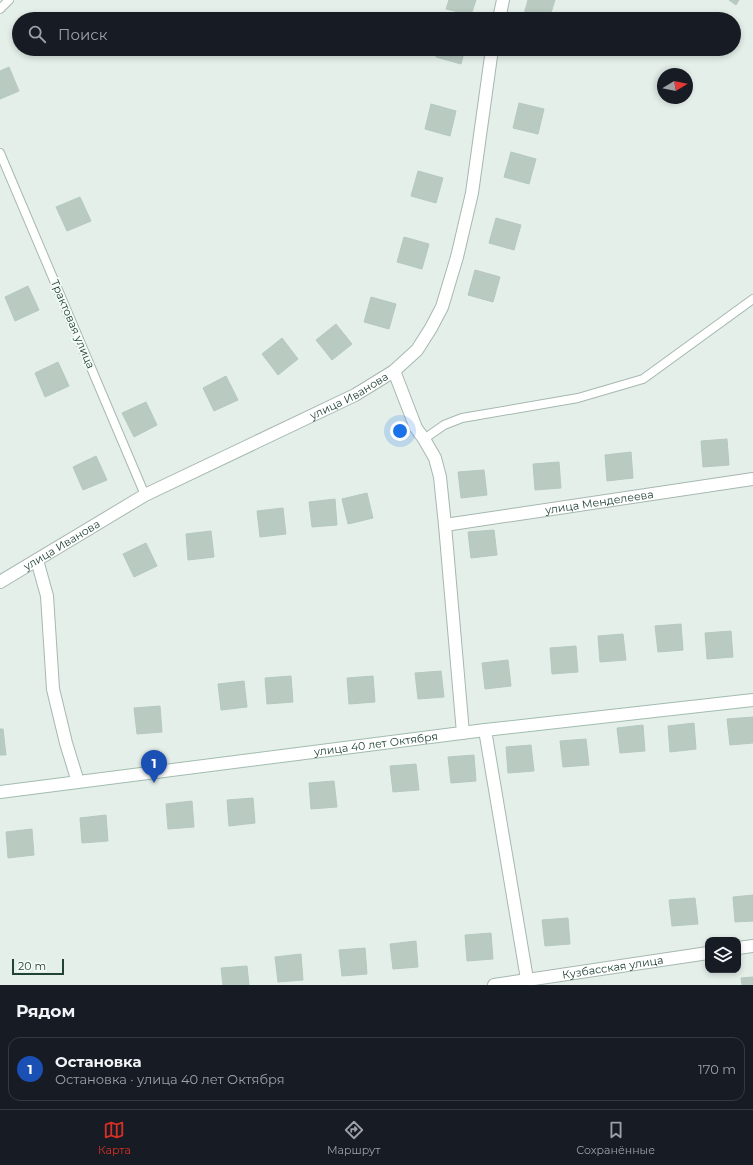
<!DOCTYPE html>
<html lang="ru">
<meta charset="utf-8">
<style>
body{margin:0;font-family:Montserrat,sans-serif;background:#20242c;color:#f1f3f6}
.controls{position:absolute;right:12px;bottom:12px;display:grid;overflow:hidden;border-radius:8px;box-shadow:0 2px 6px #0003}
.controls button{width:36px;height:36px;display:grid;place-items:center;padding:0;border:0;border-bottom:1px solid #363941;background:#171b24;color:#f1f3f6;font:20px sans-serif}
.compass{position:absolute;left:657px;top:68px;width:36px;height:36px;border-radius:50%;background:#171b24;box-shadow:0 2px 6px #0003;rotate:80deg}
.scale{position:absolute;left:12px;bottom:10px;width:52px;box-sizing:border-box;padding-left:4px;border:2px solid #214336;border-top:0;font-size:11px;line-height:14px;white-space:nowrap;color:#214336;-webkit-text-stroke:3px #f5fbf7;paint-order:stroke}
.you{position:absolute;left:400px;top:431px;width:14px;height:14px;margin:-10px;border:3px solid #fff;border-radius:50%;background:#1a73e8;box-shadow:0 0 0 6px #1a73e833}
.badge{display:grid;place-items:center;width:26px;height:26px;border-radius:50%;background:#d93025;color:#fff;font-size:13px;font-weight:700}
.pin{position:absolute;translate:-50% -33px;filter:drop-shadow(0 1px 2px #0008)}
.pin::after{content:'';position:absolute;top:21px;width:14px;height:12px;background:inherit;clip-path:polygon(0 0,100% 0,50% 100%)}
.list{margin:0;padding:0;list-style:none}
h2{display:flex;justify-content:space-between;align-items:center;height:52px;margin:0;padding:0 16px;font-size:17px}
h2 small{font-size:13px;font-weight:400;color:#9ea1a6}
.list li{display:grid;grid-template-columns:26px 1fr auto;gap:12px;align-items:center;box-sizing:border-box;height:64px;margin:0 8px 8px;padding:0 8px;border:1px solid #363941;border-radius:12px}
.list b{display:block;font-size:15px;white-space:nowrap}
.list p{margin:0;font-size:13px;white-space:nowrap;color:#9ea1a6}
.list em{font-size:13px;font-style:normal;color:#9ea1a6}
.icon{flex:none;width:22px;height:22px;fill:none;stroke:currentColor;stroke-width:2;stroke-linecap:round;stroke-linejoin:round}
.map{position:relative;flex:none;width:753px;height:985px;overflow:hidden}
.search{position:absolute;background:#171b24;box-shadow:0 2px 6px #0003;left:12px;right:12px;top:12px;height:44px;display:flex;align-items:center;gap:10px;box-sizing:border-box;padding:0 14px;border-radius:22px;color:#9ea1a6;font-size:15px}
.sheet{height:124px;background:#171b24}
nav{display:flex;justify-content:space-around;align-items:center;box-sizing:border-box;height:56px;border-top:1px solid #363941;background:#171b24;font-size:11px;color:#9ea1a6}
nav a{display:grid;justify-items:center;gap:2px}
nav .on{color:#d93025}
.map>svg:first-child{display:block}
.building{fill:#b9cac1;stroke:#b5c9bf}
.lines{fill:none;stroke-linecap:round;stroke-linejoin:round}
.lane-casing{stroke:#a6b8b0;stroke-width:10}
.street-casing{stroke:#a6b8b0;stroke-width:14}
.secondary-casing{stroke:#a1bcaf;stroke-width:14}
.lane{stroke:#fff;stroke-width:8}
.street{stroke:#fff;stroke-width:12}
.secondary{stroke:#fff;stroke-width:12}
.labels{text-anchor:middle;stroke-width:3.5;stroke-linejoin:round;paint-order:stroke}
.street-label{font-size:11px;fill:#214336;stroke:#f5fbf7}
</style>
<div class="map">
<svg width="753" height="985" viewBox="0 0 753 985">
<rect width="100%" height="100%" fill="#e4efe9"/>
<g class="building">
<path d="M449 0H476L471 15 446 9Z"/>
<path d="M528 0H555L549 19H544L524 14Z"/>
<path d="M729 0H739L736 5Z"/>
<path d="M439 49H465L461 64 436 57Z"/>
<path d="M9 67 19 91 0 99V71Z"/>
<path d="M519 103 544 109 538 134 513 128Z"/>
<path d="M431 104 456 111 450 136 425 129Z"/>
<path d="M511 152 536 159 529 184 504 177Z"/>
<path d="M418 171 443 178 436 203 411 196Z"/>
<path d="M80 197 91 221 67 231 56 207Z"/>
<path d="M496 218 521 225 514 250 489 243Z"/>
<path d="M404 237 429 244 422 269 397 262Z"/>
<path d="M475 270 500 277 493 302 468 295Z"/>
<path d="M28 286 39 310 15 321 5 297Z"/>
<path d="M371 297 396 304 389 329 364 322Z"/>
<path d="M336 324 352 344 332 360 316 340Z"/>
<path d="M282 338 298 359 278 375 262 354Z"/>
<path d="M58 362 69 386 45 397 35 373Z"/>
<path d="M226 376 238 400 214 411 203 388Z"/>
<path d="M146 402 157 425 134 437 122 413Z"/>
<path d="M727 439 729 465 703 467 701 441Z"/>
<path d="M631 452 633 478 607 481 605 455Z"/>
<path d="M96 456 107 480 83 490 73 467Z"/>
<path d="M559 462 561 488 535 490 533 464Z"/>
<path d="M484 470 487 495 461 498 458 472Z"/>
<path d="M367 493 373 518 348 524 342 499Z"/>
<path d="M335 499 337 525 312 527 309 502Z"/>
<path d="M283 508 286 534 260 537 257 511Z"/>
<path d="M494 530 497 555 471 558 468 532Z"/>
<path d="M211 531 214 557 188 560 186 534Z"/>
<path d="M146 543 157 566 134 577 123 554Z"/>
<path d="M681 624 683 650 658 652 655 626Z"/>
<path d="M731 631 733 657 707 659 705 633Z"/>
<path d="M623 634 626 660 600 662 598 636Z"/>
<path d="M576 646 578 672 552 674 550 648Z"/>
<path d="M508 660 511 686 485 689 482 663Z"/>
<path d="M441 671 444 697 418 699 415 673Z"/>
<path d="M291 676 293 702 267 704 265 678Z"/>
<path d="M373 676 375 702 349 704 347 678Z"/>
<path d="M244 681 247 707 221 710 218 684Z"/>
<path d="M160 706 162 732 137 734 134 708Z"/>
<path d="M753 717V743L730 745 727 719Z"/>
<path d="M694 723 696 749 670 752 668 726Z"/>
<path d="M643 725 645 751 620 753 617 728Z"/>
<path d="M0 729H3L6 755H0Z"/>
<path d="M586 739 589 765 563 767 560 741Z"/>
<path d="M531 745 534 771 508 773 506 747Z"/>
<path d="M474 755 476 781 451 783 448 757Z"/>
<path d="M416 764 419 790 393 792 390 766Z"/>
<path d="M334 781 337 807 311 809 309 783Z"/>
<path d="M253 798 255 823 229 826 227 800Z"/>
<path d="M192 801 194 827 168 829 166 804Z"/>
<path d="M106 815 108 841 82 843 80 818Z"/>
<path d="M32 829 34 855 8 858 6 832Z"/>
<path d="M753 895V921L735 922 733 897Z"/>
<path d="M695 898 698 924 672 926 669 900Z"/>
<path d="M568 918 570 944 545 946 542 920Z"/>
<path d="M491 933 493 959 467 961 465 935Z"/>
<path d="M416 941 418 967 393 969 390 944Z"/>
<path d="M365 948 367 974 342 976 339 950Z"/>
<path d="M301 954 303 980 278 982 275 957Z"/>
<path d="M247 966 249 985H223L221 968Z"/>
<path d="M753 977V985H742L741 978Z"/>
</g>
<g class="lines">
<defs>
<g id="lane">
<path d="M0 9 9 0"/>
<path d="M0 153 145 495"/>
<path d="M424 439 444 425 462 418 578 398 643 379 753 299"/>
</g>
<g id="street">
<path d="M499 19 503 0"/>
<path d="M394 371 416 428 424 439 435 458 440 477 445 525 463 733"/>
<path id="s1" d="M445 525 753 479"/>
<path d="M37 560 47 596 53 689 66 743 78 782"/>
<path id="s2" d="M0 582 145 495 355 395 394 371 417 350 431 328 442 307 457 257 472 193 492 49"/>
<path d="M485 730 528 985"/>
<path d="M738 948 753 946"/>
<path id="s3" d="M494 985 708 953"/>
</g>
<g id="secondary">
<path id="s4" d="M0 792 485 730 753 700"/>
</g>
</defs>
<use href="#lane" class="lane-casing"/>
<use href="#street" class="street-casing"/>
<use href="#secondary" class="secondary-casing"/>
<use href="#lane" class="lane"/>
<use href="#street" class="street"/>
<use href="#secondary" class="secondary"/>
</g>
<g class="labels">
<g class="street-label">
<text transform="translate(73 324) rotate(67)" y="4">Трактовая улица</text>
<text dy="4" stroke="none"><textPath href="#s2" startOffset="396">улица Иванова</textPath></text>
<text dy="4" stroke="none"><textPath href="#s1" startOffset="156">улица Менделеева</textPath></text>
<text dy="4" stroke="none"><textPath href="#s2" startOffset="72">улица Иванова</textPath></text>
<text dy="4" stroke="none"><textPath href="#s4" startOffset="379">улица 40 лет Октября</textPath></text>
<text dy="4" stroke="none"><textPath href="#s3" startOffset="120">Кузбасская улица</textPath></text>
</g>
</g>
</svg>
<div class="controls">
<button><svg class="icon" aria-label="layers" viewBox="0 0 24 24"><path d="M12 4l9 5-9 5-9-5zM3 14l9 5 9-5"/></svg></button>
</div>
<svg class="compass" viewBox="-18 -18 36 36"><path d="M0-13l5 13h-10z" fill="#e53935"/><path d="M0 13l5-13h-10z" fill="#9ea1a6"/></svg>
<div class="scale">20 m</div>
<div class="you"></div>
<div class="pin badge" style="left:154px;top:783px;background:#1a4fb4">1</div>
<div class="search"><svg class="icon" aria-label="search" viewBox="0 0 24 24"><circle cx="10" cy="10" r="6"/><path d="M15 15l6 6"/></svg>Поиск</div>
</div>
<section class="sheet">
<h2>Рядом<small></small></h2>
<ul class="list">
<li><span class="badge" style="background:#1a4fb4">1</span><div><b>Остановка</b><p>Остановка · улица 40 лет Октября</p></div><em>170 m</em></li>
</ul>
</section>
<nav>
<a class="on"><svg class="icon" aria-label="map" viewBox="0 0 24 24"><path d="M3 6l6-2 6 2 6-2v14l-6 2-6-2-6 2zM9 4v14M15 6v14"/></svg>Карта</a>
<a><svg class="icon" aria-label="directions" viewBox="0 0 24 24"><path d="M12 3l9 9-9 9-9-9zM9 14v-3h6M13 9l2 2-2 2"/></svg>Маршрут</a>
<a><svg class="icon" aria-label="saved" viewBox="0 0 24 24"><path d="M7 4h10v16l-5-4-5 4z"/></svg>Сохранённые</a>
</nav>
